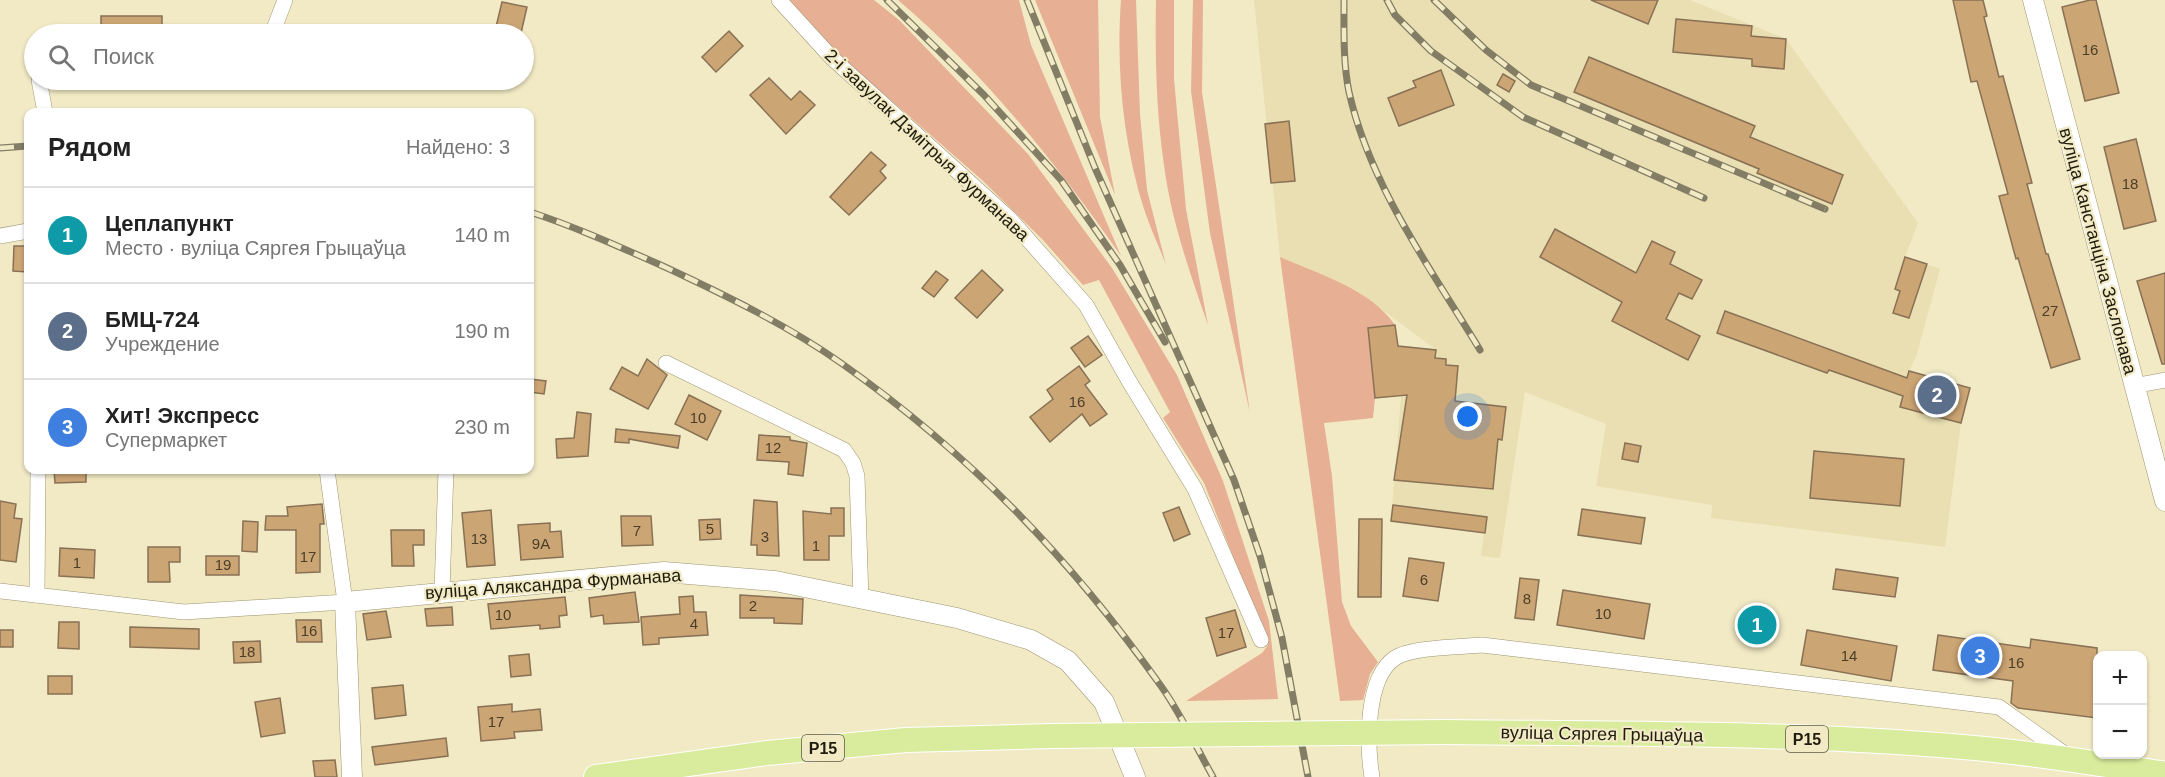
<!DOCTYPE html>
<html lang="ru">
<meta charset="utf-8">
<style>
body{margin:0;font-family:Helvetica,sans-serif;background:#f2f2f2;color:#222}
.controls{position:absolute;right:18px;bottom:18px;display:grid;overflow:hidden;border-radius:12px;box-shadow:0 2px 4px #0004}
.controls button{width:54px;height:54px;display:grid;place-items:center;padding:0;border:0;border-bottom:2px solid #e0e0e0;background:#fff;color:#222;font:30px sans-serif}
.you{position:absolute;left:1468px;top:417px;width:21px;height:21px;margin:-15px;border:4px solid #fff;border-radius:50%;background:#1a73e8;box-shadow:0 0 0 9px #1a73e833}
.badge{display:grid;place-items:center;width:39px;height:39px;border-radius:50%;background:#7c3aed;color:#fff;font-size:20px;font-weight:700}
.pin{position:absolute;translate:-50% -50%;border:3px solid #fff;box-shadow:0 2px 6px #0006}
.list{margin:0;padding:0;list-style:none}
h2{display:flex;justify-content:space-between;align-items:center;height:78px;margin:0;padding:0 24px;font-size:26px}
h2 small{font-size:20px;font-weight:400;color:#767676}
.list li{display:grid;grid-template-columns:39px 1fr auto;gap:18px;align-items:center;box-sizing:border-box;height:96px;padding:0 24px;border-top:2px solid #e0e0e0}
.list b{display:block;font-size:22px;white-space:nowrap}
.list p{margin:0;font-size:20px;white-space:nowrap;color:#767676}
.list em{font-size:20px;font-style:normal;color:#767676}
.icon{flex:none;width:33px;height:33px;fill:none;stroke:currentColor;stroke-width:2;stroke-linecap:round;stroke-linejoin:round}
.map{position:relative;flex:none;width:2165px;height:777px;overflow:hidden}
.search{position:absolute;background:#fff;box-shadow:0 2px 4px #0004;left:24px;top:24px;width:510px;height:66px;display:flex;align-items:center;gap:15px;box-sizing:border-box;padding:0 21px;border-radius:33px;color:#767676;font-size:22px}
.panel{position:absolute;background:#fff;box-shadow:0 2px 4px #0004;left:24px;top:108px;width:510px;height:366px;border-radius:12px}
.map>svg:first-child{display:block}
.built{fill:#e9dfb2}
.green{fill:#e7af93}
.building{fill:#cca574;stroke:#887155;stroke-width:1.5}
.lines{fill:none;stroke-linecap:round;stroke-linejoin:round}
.minor-casing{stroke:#9d9572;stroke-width:16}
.tertiary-casing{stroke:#9d9572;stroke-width:21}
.primary-casing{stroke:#fff;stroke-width:26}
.minor{stroke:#fff;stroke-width:15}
.tertiary{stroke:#fff;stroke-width:20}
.primary{stroke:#d9ec9d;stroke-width:24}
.rail-casing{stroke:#827d64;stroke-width:7}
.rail{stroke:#f2eac5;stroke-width:4.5;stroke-dasharray:14;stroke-linecap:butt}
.primary-bridge-casing{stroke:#fff;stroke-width:26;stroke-linecap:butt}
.primary-bridge{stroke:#d9ec9d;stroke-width:24}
.labels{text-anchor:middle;stroke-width:4.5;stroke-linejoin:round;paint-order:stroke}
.number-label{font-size:15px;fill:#4a3e28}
.shield{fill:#f2eac5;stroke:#5e5a45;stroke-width:1.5}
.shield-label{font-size:16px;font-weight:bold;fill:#1f1c0e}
.street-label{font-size:18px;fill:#1f1c0e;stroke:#f2eac5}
</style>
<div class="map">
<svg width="2165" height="777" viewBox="0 0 2165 777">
<rect width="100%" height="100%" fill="#f2eac5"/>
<path class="built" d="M1254 0H1690L1786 39 1918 223 1905 257 1940 269 1916 357 1909 371 1970 388 1961 423 1945 547 1711 518 1712 505 1596 486 1606 424 1525 392 1500 558 1481 556 1484 533 1391 521 1405 347 1435 349 1357 291 1280 257Z"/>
<g class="green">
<path d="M787 0H874L899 20 1028 154 1112 268 1177 375 1223 481 1269 621 1278 699 1186 701 1262 653 1268 645 1204 483 1163 418 1170 412 1099 280 1083 285 1042 239 982 180 838 54Z"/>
<path d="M898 0H1019L1031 45 1121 256C1057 164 984 73 898 0Z"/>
<path d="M1035 0H1098L1100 117 1115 195Z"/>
<path d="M1121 0H1136L1140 114 1147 190 1166 265C1159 246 1150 228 1144 209 1123 143 1116 69 1121 0Z"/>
<path d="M1156 0H1174V79L1186 209 1208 325C1190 273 1171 220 1164 165 1156 111 1155 54 1156 0Z"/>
<path d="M1193 0H1203L1202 92 1250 413 1210 233 1191 91Z"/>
<path d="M1280 257C1320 275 1369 288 1395 325L1368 328 1375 398 1373 418 1324 423 1332 476 1342 602 1351 626 1378 662 1370 674 1363 700 1340 701Z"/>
</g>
<g class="building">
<path d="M1591 0H1658L1648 24Z"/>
<path d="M1953 0H1983L1987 16 1984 17 1999 77 2003 76 2032 183 2027 184 2046 254H2048L2080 359 2051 368 2018 258 2016 259 1999 196 2008 194 1977 81 1971 82Z"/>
<path d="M2090 0H2096L2119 93 2085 101 2062 7Z"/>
<path d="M502 2 527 7 521 33 496 27Z"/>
<rect x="101" y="16" width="61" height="18"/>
<path d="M1676 19 1752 26 1751 36 1786 39 1784 69 1752 66V59L1673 52Z"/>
<path d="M729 31 743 46 716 72 702 57Z"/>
<path d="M1589 57 1755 126 1750 137 1843 175 1832 204 1757 173 1759 169 1574 92Z"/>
<path d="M1441 70 1454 105 1399 126 1388 98 1416 87 1413 81Z"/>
<path d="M1503 74 1515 81 1509 92 1497 85Z"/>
<path d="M769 78 791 100 800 91 815 105 786 134 750 95Z"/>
<path d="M1289 121 1295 181 1271 183 1265 124Z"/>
<path d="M2136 139 2156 221 2124 229 2104 147Z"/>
<path d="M871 152 886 165 880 171 886 178 849 215 830 197Z"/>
<path d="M1555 229 1636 273 1652 241 1675 252 1670 264 1702 280 1692 299 1679 293 1666 319 1700 336 1688 360 1612 321 1622 302 1540 257Z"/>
<path d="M14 246H28V272L13 271Z"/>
<path d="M1905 257 1927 264 1909 318 1893 313 1900 291 1895 289Z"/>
<path d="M982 270 1003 290 977 318 955 298Z"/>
<path d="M936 271 948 280 934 297 922 288Z"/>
<path d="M2165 273V364H2162L2137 281Z"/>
<path d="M1725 311 1907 378 1909 371 1970 388 1961 423 1900 407 1903 396 1829 370 1827 373 1717 333Z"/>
<path d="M1395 325 1398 346 1436 350 1435 358 1446 359V365L1458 366 1455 401 1506 407 1502 440 1498 439 1493 489 1394 480 1407 395 1375 398 1368 328Z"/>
<path d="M1088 336 1102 355 1085 367 1071 348Z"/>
<path d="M647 359 667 375 648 409 610 389 622 367 638 376Z"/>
<path d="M1079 366 1090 381 1085 385 1107 414 1090 426 1082 414 1050 442 1030 417 1053 399 1047 390Z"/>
<path d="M530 379 546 381 544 394 530 392Z"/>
<path d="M689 395 721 411 707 440 675 424Z"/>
<path d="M577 412 591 414 588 456 557 458 556 439 574 438Z"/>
<path d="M616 429 680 436 678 448 629 439V443L615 442Z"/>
<path d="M759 435 790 437V440L807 443 803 476 788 474 789 462 757 460Z"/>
<path d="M1625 443 1641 446 1638 462 1622 459Z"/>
<path d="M1814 451 1904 459 1900 506 1810 498Z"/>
<path d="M54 470H86V482L55 483Z"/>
<path d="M754 500 777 502 779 556 757 555V545H751Z"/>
<path d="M0 501 16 504 14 518 22 519 16 562 0 560Z"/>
<path d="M322 504 324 524H320V572L296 573V530H265L266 516H288L287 507Z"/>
<path d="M1393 505 1487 517 1485 533 1391 521Z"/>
<path d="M1179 507 1190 534 1174 541 1163 513Z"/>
<path d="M831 508H844V536H829V560H804L803 511 831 514Z"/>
<path d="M1582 509 1645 518 1641 544 1578 535Z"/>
<path d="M491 510 495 565 467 567 462 513Z"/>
<path d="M621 516H651L653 545 622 546Z"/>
<path d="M720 519 721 539 700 540 699 520Z"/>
<path d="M1359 519H1382L1381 597H1358Z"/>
<path d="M243 521 258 522 257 552 242 551Z"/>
<path d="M550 523V532L561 531 563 557 521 560 518 525Z"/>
<path d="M391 530H424V545H413L414 566H392Z"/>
<path d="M148 547H180V562H169L170 582H148Z"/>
<path d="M60 548 95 550 94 578 59 576Z"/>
<rect x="206" y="556" width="33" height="19"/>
<path d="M1409 558 1444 563 1438 601 1403 596Z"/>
<path d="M1836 569 1898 578 1895 597 1833 589Z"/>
<path d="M1520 578 1539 580 1534 620 1515 618Z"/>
<path d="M1563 590 1650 604 1644 639 1557 625Z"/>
<path d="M635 592 639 622 604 624 603 615 591 617 589 598Z"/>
<path d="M740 595 803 599 802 624 774 623V618H740Z"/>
<path d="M693 596 694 612H706L708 635 659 638V644L643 645 641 617 680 614 679 597Z"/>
<path d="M565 597 567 615 559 616 560 627 540 629V625L491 629 488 604Z"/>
<path d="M452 607 453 625 427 626 425 609Z"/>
<path d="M1235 610 1246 647 1217 656 1206 618Z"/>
<path d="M386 611 391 637 367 640 363 614Z"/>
<path d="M1749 616 1767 619 1765 634 1747 631Z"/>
<path d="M296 620H321L322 642H297Z"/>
<path d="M59 622H79V649L58 648Z"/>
<path d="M130 627 199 629V649L130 647Z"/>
<rect x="0" y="630" width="13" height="17"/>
<path d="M1807 630 1897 646 1891 681 1801 665Z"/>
<path d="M1938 635 2030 648 2031 639 2097 648V718L2018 708 2011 703 2013 681 1933 670Z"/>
<path d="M260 641 261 662 234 663 233 642Z"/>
<path d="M529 654 531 675 511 677 509 656Z"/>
<rect x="48" y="676" width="24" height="18"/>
<path d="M403 685 406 715 375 719 372 688Z"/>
<path d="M280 698 285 733 261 737 255 702Z"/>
<path d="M512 704V712L540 709 542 730 514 732 515 738 481 741 478 707Z"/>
<path d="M446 738 448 756 375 765 372 747Z"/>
<path d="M335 760 337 777H315L313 761Z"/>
</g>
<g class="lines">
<defs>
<g id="minor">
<path d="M779 0 832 58 1009 218 1086 305 1129 381 1195 489 1261 640"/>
<path d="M272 34 285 0"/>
<path d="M39 80 45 112"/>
<path d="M0 236 28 231"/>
<path d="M666 363 844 450 853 463 857 476 861 599"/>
<path d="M2133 386 2165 380"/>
<path d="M0 591 184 612 345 602 327 470"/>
<path d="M442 592 446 470"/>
<path d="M37 595 38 470"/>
<path d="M1372 777C1367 746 1365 678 1395 658 1411 647 1461 647 1482 645L1999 707 2069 757"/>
</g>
<g id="tertiary">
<path d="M2033 0 2165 501"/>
<path d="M352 777 345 602 664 572 775 581 957 618 1031 640 1068 661 1104 702 1135 777"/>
</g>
<g id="primary">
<path d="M1447 732C1629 734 1813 732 1995 750 2052 756 2108 765 2165 774"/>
<path d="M596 777 767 753 906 740 1051 736"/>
</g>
</defs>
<use href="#minor" class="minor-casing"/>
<use href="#tertiary" class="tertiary-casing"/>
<use href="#primary" class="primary-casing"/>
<use href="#minor" class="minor"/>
<use href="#tertiary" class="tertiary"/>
<use href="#primary" class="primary"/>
<defs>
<g id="rail">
<path d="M887 0 984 95 1061 180 1120 265 1165 342"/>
<path d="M1027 0 1095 168 1234 480 1260 556 1282 638 1308 777"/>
<path d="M1344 0C1344 30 1343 63 1349 92 1370 186 1431 269 1480 350"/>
<path d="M1387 0 1395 15 1431 51 1523 117 1704 198"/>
<path d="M1434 0 1486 50 1531 85 1825 209"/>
<path d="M0 148 28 146"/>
<path d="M530 212C576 227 620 247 665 267 725 295 787 325 841 363 970 454 1070 558 1161 686 1181 714 1196 747 1213 777"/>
</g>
</defs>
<use href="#rail" class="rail-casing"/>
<use href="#rail" class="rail"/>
<defs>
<path id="primary-bridge" d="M1051 736 1447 732"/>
</defs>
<use href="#primary-bridge" class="primary-bridge-casing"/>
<use href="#primary-bridge" class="primary-bridge"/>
</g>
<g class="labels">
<g class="number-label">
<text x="2090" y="55">16</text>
<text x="2130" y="189">18</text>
<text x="2050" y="316">27</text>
<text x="1077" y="407">16</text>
<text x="698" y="423">10</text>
<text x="773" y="453">12</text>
<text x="710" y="534">5</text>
<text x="637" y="536">7</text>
<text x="765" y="542">3</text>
<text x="479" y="544">13</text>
<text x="541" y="549">9А</text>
<text x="816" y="551">1</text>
<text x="308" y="562">17</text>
<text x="77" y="568">1</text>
<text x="223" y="570">19</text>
<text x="1424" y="585">6</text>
<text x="1527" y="604">8</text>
<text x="753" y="611">2</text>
<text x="1603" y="619">10</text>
<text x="503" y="620">10</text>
<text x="694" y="629">4</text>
<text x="309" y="636">16</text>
<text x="1226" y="638">17</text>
<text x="247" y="657">18</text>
<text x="1849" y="661">14</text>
<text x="2016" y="668">16</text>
<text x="496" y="727">17</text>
</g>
<g class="shield">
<rect x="1786" y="726" width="42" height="26" rx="4.5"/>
<rect x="802" y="735" width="42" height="26" rx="4.5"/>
</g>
<g class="shield-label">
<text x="1807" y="745">Р15</text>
<text x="823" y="754">Р15</text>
</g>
<g class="street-label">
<text transform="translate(927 145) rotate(43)" y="6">2-і завулак Дзмітрыя Фурманава</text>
<text transform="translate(2098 251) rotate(75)" y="6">вуліца Канстанціна Заслонава</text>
<text transform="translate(553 584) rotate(-4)" y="6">вуліца Аляксандра Фурманава</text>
<text transform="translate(1602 734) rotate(1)" y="6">вуліца Сяргея Грыцаўца</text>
</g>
</g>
</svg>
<div class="controls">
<button>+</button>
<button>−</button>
</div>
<div class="you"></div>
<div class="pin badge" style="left:1757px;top:625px;background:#0f9aa8">1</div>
<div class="pin badge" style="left:1937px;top:395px;background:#5c6f8a">2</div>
<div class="pin badge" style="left:1980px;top:656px;background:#3f7fe0">3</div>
<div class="search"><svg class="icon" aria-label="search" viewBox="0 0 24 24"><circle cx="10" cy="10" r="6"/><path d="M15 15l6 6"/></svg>Поиск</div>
<section class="panel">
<h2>Рядом<small>Найдено: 3</small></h2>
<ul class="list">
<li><span class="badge" style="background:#0f9aa8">1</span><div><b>Цеплапункт</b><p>Место · вуліца Сяргея Грыцаўца</p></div><em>140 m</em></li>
<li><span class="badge" style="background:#5c6f8a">2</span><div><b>БМЦ-724</b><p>Учреждение</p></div><em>190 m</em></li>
<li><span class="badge" style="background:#3f7fe0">3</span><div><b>Хит! Экспресс</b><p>Супермаркет</p></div><em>230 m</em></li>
</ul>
</section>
</div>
